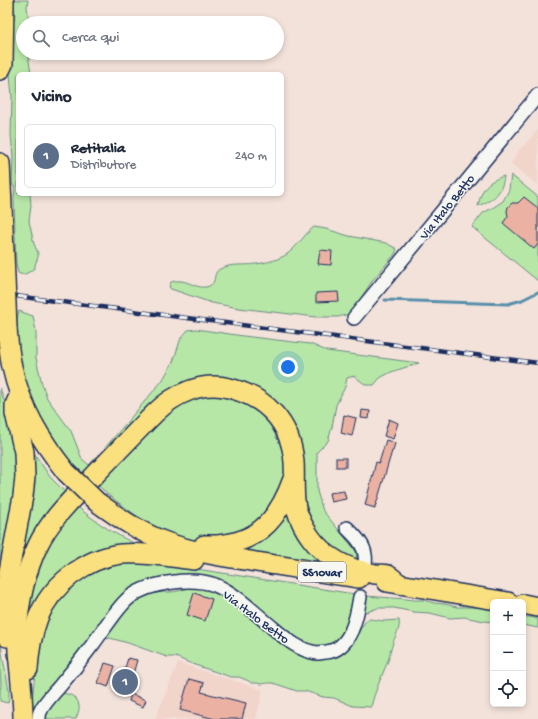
<!DOCTYPE html>
<html lang="it">
<meta charset="utf-8">
<style>
body{margin:0;font-family:"Gochi Hand",sans-serif;background:#f2f2f3;color:#1f2937}
.controls{position:absolute;right:12px;bottom:12px;display:grid;overflow:hidden;border-radius:6px;box-shadow:0 2px 6px #0003}
.controls button{width:36px;height:36px;display:grid;place-items:center;padding:0;border:0;border-bottom:1px solid #e0e1e3;background:#fff;color:#1f2937;font:20px sans-serif}
.you{position:absolute;left:288px;top:367px;width:14px;height:14px;margin:-10px;border:3px solid #fff;border-radius:50%;background:#1a73e8;box-shadow:0 0 0 6px #1a73e833}
.badge{display:grid;place-items:center;width:26px;height:26px;border-radius:50%;background:#2563eb;color:#fff;font-size:13px;font-weight:700}
.pin{position:absolute;translate:-50% -50%;border:2px solid #fff;box-shadow:0 1px 4px #0006}
.list{margin:0;padding:0;list-style:none}
h2{display:flex;justify-content:space-between;align-items:center;height:52px;margin:0;padding:0 16px;font-size:17px}
h2 small{font-size:13px;font-weight:400;color:#747a83}
.list li{display:grid;grid-template-columns:26px 1fr auto;gap:12px;align-items:center;box-sizing:border-box;height:64px;margin:0 8px 8px;padding:0 8px;border:1px solid #e0e1e3;border-radius:6px}
.list b{display:block;font-size:15px;white-space:nowrap}
.list p{margin:0;font-size:13px;white-space:nowrap;color:#747a83}
.list em{font-size:13px;font-style:normal;color:#747a83}
.icon{flex:none;width:22px;height:22px;fill:none;stroke:currentColor;stroke-width:2;stroke-linecap:round;stroke-linejoin:round}
.map{position:relative;flex:none;width:538px;height:719px;overflow:hidden}
.search{position:absolute;background:#fff;box-shadow:0 2px 6px #0003;left:16px;top:16px;width:268px;height:44px;display:flex;align-items:center;gap:10px;box-sizing:border-box;padding:0 14px;border-radius:22px;color:#747a83;font-size:15px}
.panel{position:absolute;background:#fff;box-shadow:0 2px 6px #0003;left:16px;top:72px;width:268px;height:124px;border-radius:6px}
.map>svg:first-child{display:block}
.built{fill:#f1d4ca}
.green{fill:#b7e7a7;stroke:#698b82}
.lines{fill:none;stroke-linecap:round;stroke-linejoin:round}
.stream{stroke:#588eab;stroke-width:3}
.building{fill:#ebb2a3;stroke:#1b2f5e}
.minor-casing{stroke:#1b2f5e;stroke-width:16}
.highway-casing{stroke:#1b2f5e;stroke-width:22}
.minor{stroke:#f6f6f2;stroke-width:13}
.highway{stroke:#fbe080;stroke-width:19}
.rail-casing{stroke:#1b2f5e;stroke-width:4.5}
.rail{stroke:#f6f6f2;stroke-width:3;stroke-dasharray:9;stroke-linecap:butt}
.highway-bridge-casing{stroke:#1b2f5e;stroke-width:22;stroke-linecap:butt}
.highway-bridge{stroke:#fbe080;stroke-width:19}
.labels{text-anchor:middle;stroke-width:3;stroke-linejoin:round;paint-order:stroke}
.shield{fill:#f6f6f2;stroke:#5d6b8a;stroke-width:1}
.shield-label{font-size:12px;font-weight:bold;fill:#1b2f5e}
.street-label{font-size:13px;fill:#1b2f5e;stroke:#f6f6f2}
</style>
<div class="map">
<svg width="538" height="719" viewBox="0 0 538 719">
<rect width="100%" height="100%" fill="#f3e2da"/>
<filter id="ink" filterUnits="userSpaceOnUse"><feTurbulence type="fractalNoise" baseFrequency=".025" numOctaves="2"/><feDisplacementMap in="SourceGraphic" scale="8" xChannelSelector="R" yChannelSelector="G"/><feConvolveMatrix kernelMatrix="1 2 1 2 8 2 1 2 1" color-interpolation-filters="sRGB"/></filter>
<g filter="url(#ink)">
<g class="built">
<path d="M538 130V185L511 164 516 154Z"/>
<path d="M178 663 263 690 256 719H155Z"/>
</g>
<g class="green">
<path d="M14 0H28L27 7 29 23H23V53H28L29 61 30 67 31 74H18V194H30L31 205 29 221 34 244 38 253V257L35 265V268C30 271 24 277 18 273L16 263 15 234 14 196 15 189 12 183 13 156 11 135 12 97 10 74 13 27 15 15Z"/>
<path d="M511 175 538 197V281L472 227 483 213 494 207 503 201 509 190Z"/>
<path d="M504 176C502 194 493 200 478 206 482 188 486 182 504 176Z"/>
<path d="M314 227 326 229 349 236 386 243 397 249 395 254 372 281 353 310 349 314 338 317H316L239 308 212 303 171 289 169 287 171 282C186 277 194 289 206 287 219 284 211 273 220 269 231 263 244 266 256 264 264 263 273 261 280 258 295 252 302 236 314 227Z"/>
<path d="M19 311 33 316 36 331V358L42 384 47 398 71 431 82 459 89 465 104 449 162 381 173 362 181 338 188 330 196 329 243 336 310 344 327 351 419 363 391 372 380 378 374 385H366L354 376 347 378 345 387 336 405 332 427 328 441 317 452V491L323 511 356 551 357 563 327 550 310 524 274 401 265 393 243 383 208 380 84 474 61 451 31 405 21 372 17 343V318Z"/>
<path d="M0 388 9 415 20 465 0 594Z"/>
<path d="M210 395 226 396 242 402 258 412 270 425 285 453 286 470 277 501 249 533 210 542 187 539 162 530 137 516 108 495 97 484 162 416 181 401Z"/>
<path d="M25 434 36 456 50 477 66 493 10 619Z"/>
<path d="M75 505C96 522 118 537 143 547L100 552 28 633 26 616 32 586 38 565 50 540Z"/>
<path d="M289 511 322 562 321 564 240 553 255 545 275 529Z"/>
<path d="M120 562 159 563 354 594 355 596 349 624 344 634 334 643 320 647 307 644 287 632 224 584 152 582 59 679 46 691 32 713V705L33 690 42 620 80 575Z"/>
<path d="M189 588H206L218 592 256 618C260 626 266 629 273 635 290 649 301 661 324 659 330 658 337 656 342 653 356 644 357 630 368 619 374 619 379 621 385 621 390 621 394 620 399 620 401 629 394 637 392 646 390 650 390 654 389 658 383 674 375 690 371 707L353 706 334 698 323 697 305 691H297L273 683H268L261 684 257 683H251L249 681 239 677H231L192 664 178 658 175 657H167L128 643 110 638 107 639 105 636 126 607 142 597 143 598C150 591 160 593 169 592 176 592 182 590 189 588Z"/>
<path d="M365 596 406 599 414 600H423L434 603 445 604 457 607H477L493 610V622L484 621 464 617 450 618 430 613 414 612 394 608H378L367 612 363 611Z"/>
<path d="M523 617H530L538 619V628L523 625Z"/>
<path d="M0 630C1 637 1 645 2 652 3 665 12 692 8 703L0 701V690L1 686 0 670Z"/>
<path d="M61 693C69 694 78 696 79 706 80 709 77 715 76 719H46L45 712Z"/>
</g>
<g class="lines">
<path class="stream" d="M385 300 508 304 522 300 538 292"/>
</g>
<g class="building">
<path d="M524 197 538 208V244L534 249 503 223 508 216 507 211 508 207 512 203H518Z"/>
<path d="M320 250 332 251 331 265 318 264Z"/>
<path d="M338 292 339 301 316 302V293Z"/>
<path d="M362 410 370 411 369 419 361 418Z"/>
<path d="M344 415 356 418 352 436 341 433Z"/>
<path d="M389 419 398 423 393 439 384 436Z"/>
<path d="M386 440 395 443 393 451H392L376 505H375V508L365 505 376 462 379 463Z"/>
<rect x="336" y="458" width="10" height="9"/>
<path d="M344 491 346 499 331 502 329 493Z"/>
<path d="M194 593 212 599 205 621 187 615Z"/>
<path d="M128 658 137 660 133 674 124 672Z"/>
<path d="M105 663 115 666 108 687 98 683Z"/>
<path d="M189 679 204 683 201 692 246 703 242 719H215L180 710Z"/>
<path d="M131 694 146 700 143 707 129 701Z"/>
</g>
<g class="lines">
<defs>
<g id="minor">
<path d="M354 318 538 95"/>
<path d="M347 528C354 535 364 544 365 555 366 559 365 564 365 568"/>
<path d="M39 719C39 716 39 713 41 710 45 702 53 694 59 687 71 673 82 659 93 644 103 631 118 606 130 597 150 582 192 577 215 585 235 593 256 614 273 628 286 639 300 651 317 653 320 653 323 652 326 652 351 650 357 616 360 597"/>
</g>
<g id="highway">
<path d="M0 70 3 64 4 0"/>
<path d="M0 163 3 229"/>
<path d="M7 328C8 341 9 354 12 367 21 408 40 439 66 472"/>
<path d="M97 502C119 518 141 533 166 542 195 553 226 557 256 562 290 567 324 573 359 578"/>
<path d="M204 545C253 547 277 524 293 479"/>
<path d="M387 582 508 602"/>
<path d="M523 604 538 607"/>
<path d="M7 637 6 610 7 582 23 496 25 477 24 452 15 413V405L19 396"/>
<path d="M28 669C29 652 32 634 38 618 51 585 86 558 121 554 146 552 170 557 194 560"/>
<path d="M23 719C23 697 20 674 18 652 18 645 17 638 17 631 19 601 25 573 38 545 50 520 72 499 91 479 112 457 133 435 155 413 174 394 202 381 229 388 266 397 291 423 294 462 295 477 293 493 296 508 299 518 305 530 311 538 323 554 339 564 358 570 363 571 370 573 375 574 379 574 384 574 388 575 392 577 396 582 400 584"/>
</g>
</defs>
<use href="#minor" class="minor-casing"/>
<use href="#highway" class="highway-casing"/>
<use href="#minor" class="minor"/>
<use href="#highway" class="highway"/>
<defs>
<path id="rail" d="M0 294 538 363"/>
</defs>
<use href="#rail" class="rail-casing"/>
<use href="#rail" class="rail"/>
<defs>
<g id="highway-bridge">
<path d="M3 229 7 328"/>
<path d="M66 472 97 502"/>
</g>
</defs>
<use href="#highway-bridge" class="highway-bridge-casing"/>
<use href="#highway-bridge" class="highway-bridge"/>
</g>
</g>
<g class="labels">
<rect class="shield" x="298" y="562" width="48" height="20" rx="3"/>
<g class="shield-label">
<text x="322" y="576">SS10var</text>
</g>
<g class="street-label">
<text transform="translate(446 206) rotate(-51)" y="5">Via Italo Betto</text>
<text transform="translate(257 616) rotate(37)" y="5">Via Italo Betto</text>
</g>
</g>
</svg>
<div class="controls">
<button>+</button>
<button>−</button>
<button><svg class="icon" aria-label="locate" viewBox="0 0 24 24"><circle cx="12" cy="12" r="6"/><path d="M12 2v4M12 18v4M2 12h4M18 12h4"/></svg></button>
</div>
<div class="you"></div>
<div class="pin badge" style="left:125px;top:682px;background:#5c6f8a">1</div>
<div class="search"><svg class="icon" aria-label="search" viewBox="0 0 24 24"><circle cx="10" cy="10" r="6"/><path d="M15 15l6 6"/></svg>Cerca qui</div>
<section class="panel">
<h2>Vicino<small></small></h2>
<ul class="list">
<li><span class="badge" style="background:#5c6f8a">1</span><div><b>Retitalia</b><p>Distributore</p></div><em>240 m</em></li>
</ul>
</section>
</div>
